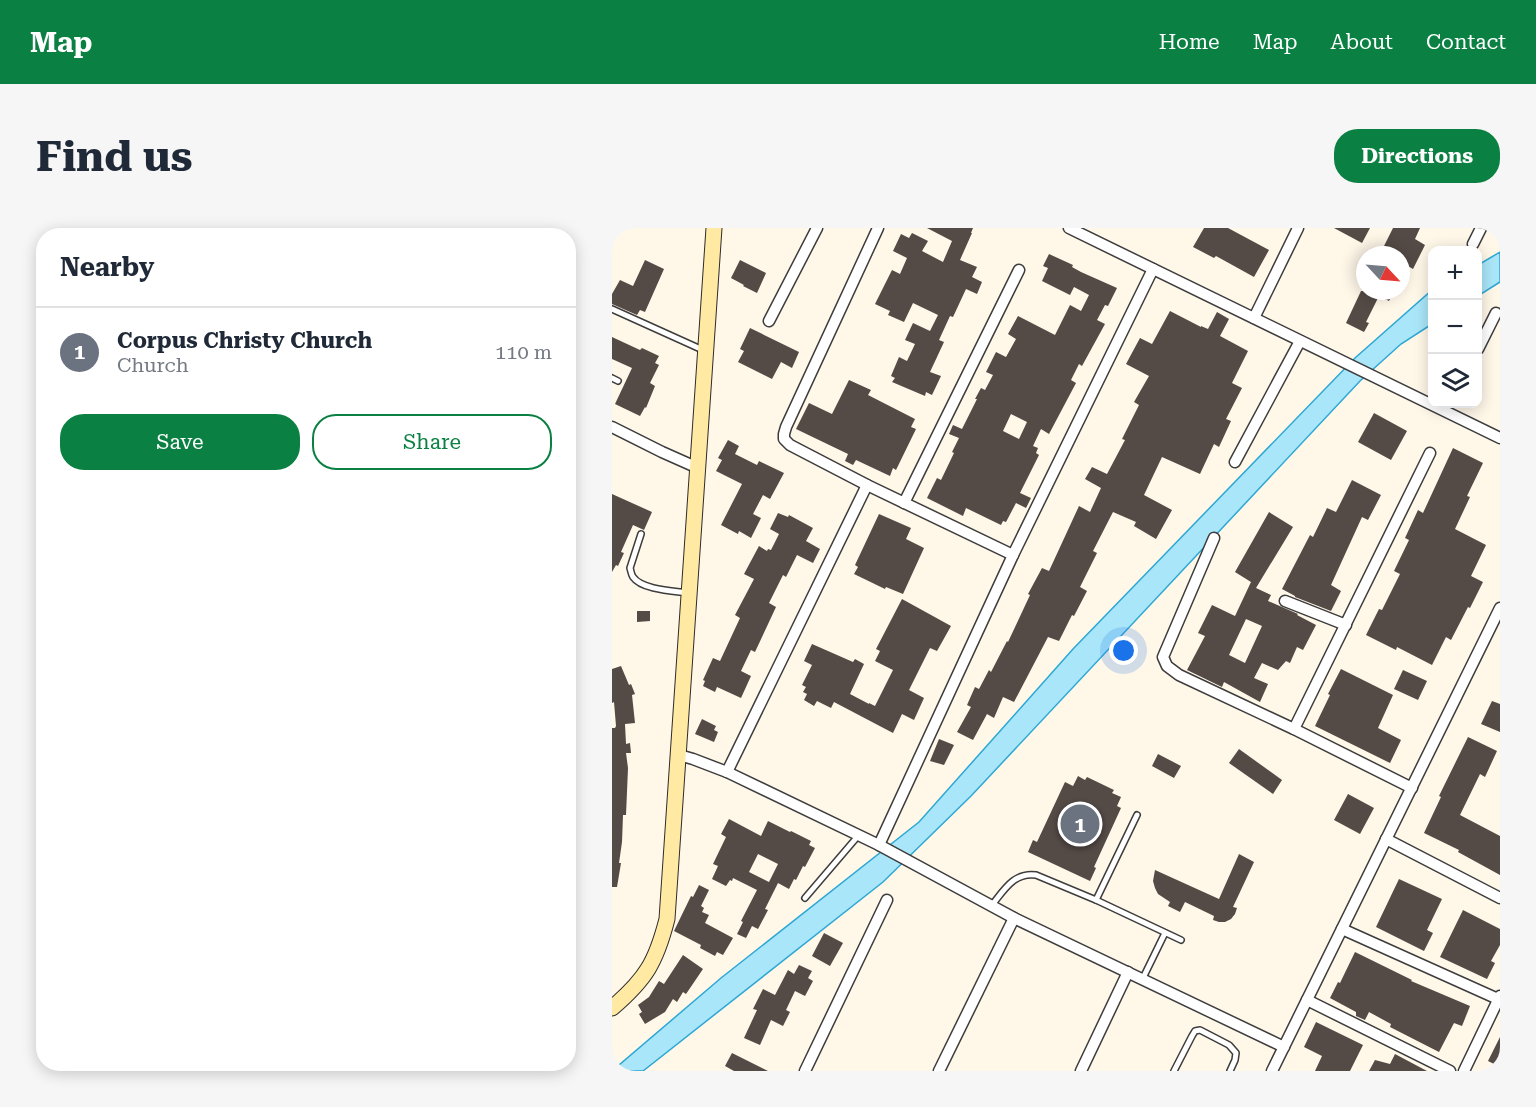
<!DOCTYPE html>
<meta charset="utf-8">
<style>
body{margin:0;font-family:"Roboto Serif",serif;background:#f6f6f7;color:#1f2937}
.controls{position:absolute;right:18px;top:18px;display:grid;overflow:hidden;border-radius:12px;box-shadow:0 3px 15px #0003}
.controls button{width:54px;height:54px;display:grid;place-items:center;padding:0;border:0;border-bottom:2px solid #e0e1e3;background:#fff;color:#1f2937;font:30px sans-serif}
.compass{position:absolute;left:744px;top:18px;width:54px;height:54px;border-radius:50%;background:#fff;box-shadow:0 3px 15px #0003;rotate:116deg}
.you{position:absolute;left:512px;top:423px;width:21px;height:21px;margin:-15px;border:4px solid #fff;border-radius:50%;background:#1a73e8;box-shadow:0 0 0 9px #1a73e833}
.badge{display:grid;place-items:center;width:39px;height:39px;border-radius:50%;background:#0b8043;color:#fff;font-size:20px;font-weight:700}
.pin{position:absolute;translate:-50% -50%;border:3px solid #fff;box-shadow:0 2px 6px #0006}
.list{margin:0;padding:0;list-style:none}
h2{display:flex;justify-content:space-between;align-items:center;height:78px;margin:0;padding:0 24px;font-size:26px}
h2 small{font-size:20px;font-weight:400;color:#747a83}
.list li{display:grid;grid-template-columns:39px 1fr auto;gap:18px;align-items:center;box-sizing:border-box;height:90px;padding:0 24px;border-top:2px solid #e0e1e3}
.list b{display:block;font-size:22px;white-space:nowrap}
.list p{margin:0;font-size:20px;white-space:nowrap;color:#747a83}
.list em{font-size:20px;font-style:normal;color:#747a83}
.actions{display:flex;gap:12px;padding:18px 24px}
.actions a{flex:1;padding:14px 0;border:2px solid #0b8043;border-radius:24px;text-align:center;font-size:21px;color:#0b8043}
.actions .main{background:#0b8043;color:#fff}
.icon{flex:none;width:33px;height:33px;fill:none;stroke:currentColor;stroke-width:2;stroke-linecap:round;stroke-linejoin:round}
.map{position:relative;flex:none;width:888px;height:843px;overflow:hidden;border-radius:24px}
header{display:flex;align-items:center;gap:36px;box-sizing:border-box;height:84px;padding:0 30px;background:#0b8043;color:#fff}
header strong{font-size:28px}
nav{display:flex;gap:33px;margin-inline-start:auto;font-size:21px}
.intro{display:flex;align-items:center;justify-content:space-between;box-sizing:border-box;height:144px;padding:0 36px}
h1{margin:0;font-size:42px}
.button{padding:15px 27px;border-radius:24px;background:#0b8043;color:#fff;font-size:21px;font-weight:700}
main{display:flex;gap:36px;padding:0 36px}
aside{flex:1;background:#fff;border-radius:24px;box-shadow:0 3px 15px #0003}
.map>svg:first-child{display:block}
.water{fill:#aae6f9;stroke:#2da7d4;stroke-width:1.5}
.building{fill:#544a46;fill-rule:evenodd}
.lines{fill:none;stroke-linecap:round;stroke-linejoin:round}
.lane-casing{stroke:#3d3d3d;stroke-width:8}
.street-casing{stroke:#3d3d3d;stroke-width:13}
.secondary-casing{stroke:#2c2c2c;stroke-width:17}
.lane{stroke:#fff;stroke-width:5}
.street{stroke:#fff;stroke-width:10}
.secondary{stroke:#ffe9a3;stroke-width:15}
</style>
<header>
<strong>Map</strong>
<nav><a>Home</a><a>Map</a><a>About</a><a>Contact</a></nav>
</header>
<div class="intro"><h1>Find us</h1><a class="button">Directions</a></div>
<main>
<aside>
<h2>Nearby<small></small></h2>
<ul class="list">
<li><span class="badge" style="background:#6b7280">1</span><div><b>Corpus Christy Church</b><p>Church</p></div><em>110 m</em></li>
</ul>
<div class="actions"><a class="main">Save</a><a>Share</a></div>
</aside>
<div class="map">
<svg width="888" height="843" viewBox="0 0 888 843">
<rect width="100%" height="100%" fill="#fff7e8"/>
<g class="water">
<path d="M888 24V54L866 68V37Z"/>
<path d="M820 62V96L789 116 748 153 359 568 271 654 31 843H0L109 750 307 594 461 421 743 130Z"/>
</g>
<g class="building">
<path d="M315 0H361L359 5H360L348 32 365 39 360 49 370 54 365 66 354 61 341 89 338 88 327 112 332 114 318 144 329 148 320 167 314 164 313 168 280 154 283 150 279 148 287 129 295 133 303 116 293 112 301 95 318 103 326 87 301 75 292 94 276 87 278 83 263 76 280 42 288 46 295 30 281 23 289 6 297 10 300 5 316 13 310 23 331 34 340 13Z"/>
<path d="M592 0H616L657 22 642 49 604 28 602 30 581 19Z"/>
<path d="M722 0H758L750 15Z"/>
<path d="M781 0H808L803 11 813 17 801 41 789 34V27H775L769 24Z"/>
<path d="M437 26 461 37 460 39 469 44 505 60 496 78 493 77 485 92 493 96 470 138 467 136 459 152 464 155 437 206 429 201 421 218 426 220 424 225 427 227 408 265 419 270 414 280 404 275 394 294 391 293 389 297 354 280 351 288 315 270 325 250 329 252 342 225 340 224 347 210 337 206 341 197 350 201 365 171H363L369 160 373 162 381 147 374 144 384 124 394 129 404 111 396 106 406 88 443 107 458 77 469 83 477 67 462 59 458 67 430 53 436 40 431 38ZM399 186 415 194 407 211 391 203Z"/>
<path d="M33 32 52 41 33 84 28 82 25 87 0 76V66L8 52 21 58Z"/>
<path d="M128 32 154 45 145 65 131 58 132 57 119 50Z"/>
<path d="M749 63H782L777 73 767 68 754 94 757 95 752 104 734 95Z"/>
<path d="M558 83 589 99V98L596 101 605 84 617 91 608 108 636 123 620 155 630 160 614 191 619 193 607 219 602 216 588 246 550 229 532 267 560 282 544 311 522 298 524 294 501 284 481 323 485 325 468 359 475 363 462 388 460 387 447 413 436 409 402 474 391 469 382 490 375 486 361 512 345 504 359 479 355 477 363 459 367 461 377 442 379 444 395 413 396 414 418 367 416 366 430 340 437 343 467 278 478 284 489 260 473 251 480 239 495 246 513 212 510 211 527 177 522 174 537 148 514 136 528 110 540 116Z"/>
<path d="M138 100 187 124 180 140 169 134 160 151 126 134 132 123 128 121Z"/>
<path d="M0 109 28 122 30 120 47 128 43 135 47 137 38 155 43 158 34 180 33 179 28 188 3 176 20 140 0 131Z"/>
<path d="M237 152 259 162 256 167 303 191 299 199 304 201 284 242 281 240 278 248 244 232 241 237 233 233 236 226 184 201 197 175 220 186Z"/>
<path d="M762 185 795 203 779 232 746 214Z"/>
<path d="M116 212 127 218 123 226 145 237 147 233 172 245 158 271 151 267 141 286 149 290 139 310 127 303 126 306 109 297 130 256 104 243 110 232 106 230Z"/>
<path d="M841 220 871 235 855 268 858 269 843 301 874 317 859 348 871 354 858 380 856 379 839 412 834 409 820 437 785 419 784 422 754 407 767 381 770 382 788 346 782 343 797 312 793 310 806 282 811 285Z"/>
<path d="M740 252 769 267 756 292 750 289 719 357 729 363 719 383 683 369V368L670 361 698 307 701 309 715 280 724 284Z"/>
<path d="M0 266 40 284 32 302 21 297 9 324 12 325 6 338 4 337 0 344Z"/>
<path d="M657 284 681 299 644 360 659 367 656 373 686 386 685 387 704 397 691 422 685 419 678 435 674 433 666 442 650 435 642 450 656 456 648 474 612 454 610 459 575 442 593 408 586 405 600 377 623 388 639 354 623 344ZM634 391 650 398 633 435 617 427Z"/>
<path d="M166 285 176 289 177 287 201 300 194 313 208 321 201 335 185 327 174 349 171 347 157 375 164 379 143 424 139 422 129 443 139 448 129 470 105 459 103 464 91 458 93 453 91 452 101 430 108 433 128 390 123 387 142 351 132 346 147 318 155 323 156 321 159 322 167 306 158 301Z"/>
<path d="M267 286 299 300 294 311 312 320 291 366 274 359 273 361 242 346 246 339 243 337Z"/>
<path d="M290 371 339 398 325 423 318 420 297 462 312 470 302 492 290 486 281 505 222 474 219 480 205 473 202 478 192 472 195 466 191 464 194 459 190 457 200 437 192 433 200 416 241 434 243 431 252 436 238 466 257 476V475L263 478 281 442 263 433 268 423 264 421Z"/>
<path d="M25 383H38V393L25 394Z"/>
<path d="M9 438 17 457 19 456 23 466 20 467 23 495 13 496 14 516 18 515 19 525H14L16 540 14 587H11L10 614 7 635H9L5 659H0V500H3L4 498 2 474 0 475V441Z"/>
<path d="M729 441 781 467 766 500 789 512 778 535 703 498 718 467 716 466Z"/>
<path d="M791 442 815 453 806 472 782 461Z"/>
<path d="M880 473 888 476V504L869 496Z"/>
<path d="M90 491 104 498 102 502 106 504 102 514 83 506Z"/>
<path d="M856 509 885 523 873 549 868 546 848 587 888 608V647L846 624 847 622 812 605 829 569 827 568Z"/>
<path d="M327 511 342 517 332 537 318 533Z"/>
<path d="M627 521 670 552 661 566 617 535Z"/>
<path d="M546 526 569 538 562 550 540 538Z"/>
<path d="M466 548 473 552 475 549 502 562 500 565 509 569 505 578 509 580 482 639 484 640 478 653 416 624 421 612 425 614 453 554 461 558Z"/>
<path d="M736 566 762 580 748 606 722 592Z"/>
<path d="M117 591 149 608 156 593 178 604 179 603 199 613 197 617 203 620 193 639 191 638 184 652 182 651 177 661 166 655 153 681 156 682 146 701 140 698 134 710 125 706 131 694 129 693 145 662 121 650 120 653 118 652 114 658 100 651 106 638 101 636 114 609 109 606ZM146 626 166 636 157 654 137 644Z"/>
<path d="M627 626 642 634 621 679 625 680 623 686 619 691 613 694H607L601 692 602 688 573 674 568 684 556 678 558 674 546 666 543 660 541 653 543 642 607 671Z"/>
<path d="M787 651 830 671 815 702 821 705 812 723 764 699Z"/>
<path d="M87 657 97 662 89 678 92 680 90 684 97 687 93 695 121 710 111 727 105 724 103 728 88 720 89 717 62 703 79 668 81 669Z"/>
<path d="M851 682 888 701V717L879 733 883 735 875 751 828 729Z"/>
<path d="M212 705 231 715 218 738 200 728Z"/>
<path d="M743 724 800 752 799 753 858 778 850 798 842 795 827 824 778 799 779 796 757 784 753 792 744 788V784L718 770 726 754 728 755Z"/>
<path d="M71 727 91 741 74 766 71 764 65 774 61 771 53 784 33 796 27 786 30 784 26 777 37 769 47 753 52 756Z"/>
<path d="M187 737 200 743 196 750 201 753 193 768 183 763 174 782 178 784 171 798 159 792 148 817 132 810 145 782 141 781 151 761 163 767 176 742 182 746Z"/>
<path d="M704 794 751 817 738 843H703L710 828 692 819Z"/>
<path d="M888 809V839L876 833Z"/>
<path d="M120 825 156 843H122L113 838Z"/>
<path d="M783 826 815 843H757L763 832 778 836Z"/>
</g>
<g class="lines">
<defs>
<g id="lane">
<path d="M0 81 93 123"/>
<path d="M0 150 6 153"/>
<path d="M29 306 18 340C19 343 19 346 21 349 30 362 62 363 76 365"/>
<path d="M193 670 246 608"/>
<path d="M484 672 525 587"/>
<path d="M380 677C392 662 402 644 424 647L484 672 569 712"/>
<path d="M530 752 553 705"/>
<path d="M562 843 580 808 583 803 588 802 617 817 624 825 623 832 618 843"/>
</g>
<g id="street">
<path d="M266 0 174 199 172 206V211L178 217 255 257 401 327"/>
<path d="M457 0 888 210"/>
<path d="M861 16 869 0"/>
<path d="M642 90 686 0"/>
<path d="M157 93 205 0"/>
<path d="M866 121 884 85"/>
<path d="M0 199 50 224 86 240"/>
<path d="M623 234 688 113"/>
<path d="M292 275 407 42"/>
<path d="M602 310 551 429 555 438 567 447 682 501 800 560"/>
<path d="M673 373 734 397"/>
<path d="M682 501 818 225"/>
<path d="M67 527 81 531 115 544 267 617 402 690 672 819"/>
<path d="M115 544 255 257"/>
<path d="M774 611 888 670"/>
<path d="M267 617 401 327 541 41"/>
<path d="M730 701 886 771"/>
<path d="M695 772 838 843"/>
<path d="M193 843 275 672"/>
<path d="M327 843 402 690"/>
<path d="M469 843 516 744"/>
<path d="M660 843 888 380"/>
<path d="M852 843 888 768"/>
</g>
<path id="secondary" d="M0 780C34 751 44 734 55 691L102 0"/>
</defs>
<use href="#lane" class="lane-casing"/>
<use href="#street" class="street-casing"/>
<use href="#secondary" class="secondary-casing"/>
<use href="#lane" class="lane"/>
<use href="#street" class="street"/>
<use href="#secondary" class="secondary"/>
</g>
</svg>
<div class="controls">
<button>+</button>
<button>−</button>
<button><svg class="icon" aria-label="layers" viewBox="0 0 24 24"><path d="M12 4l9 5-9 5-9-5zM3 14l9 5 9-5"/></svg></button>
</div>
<svg class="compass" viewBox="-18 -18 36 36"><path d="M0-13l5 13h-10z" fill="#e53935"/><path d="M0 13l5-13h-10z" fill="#747a83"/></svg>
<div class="you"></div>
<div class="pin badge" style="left:468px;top:596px;background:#6b7280">1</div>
</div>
</main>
